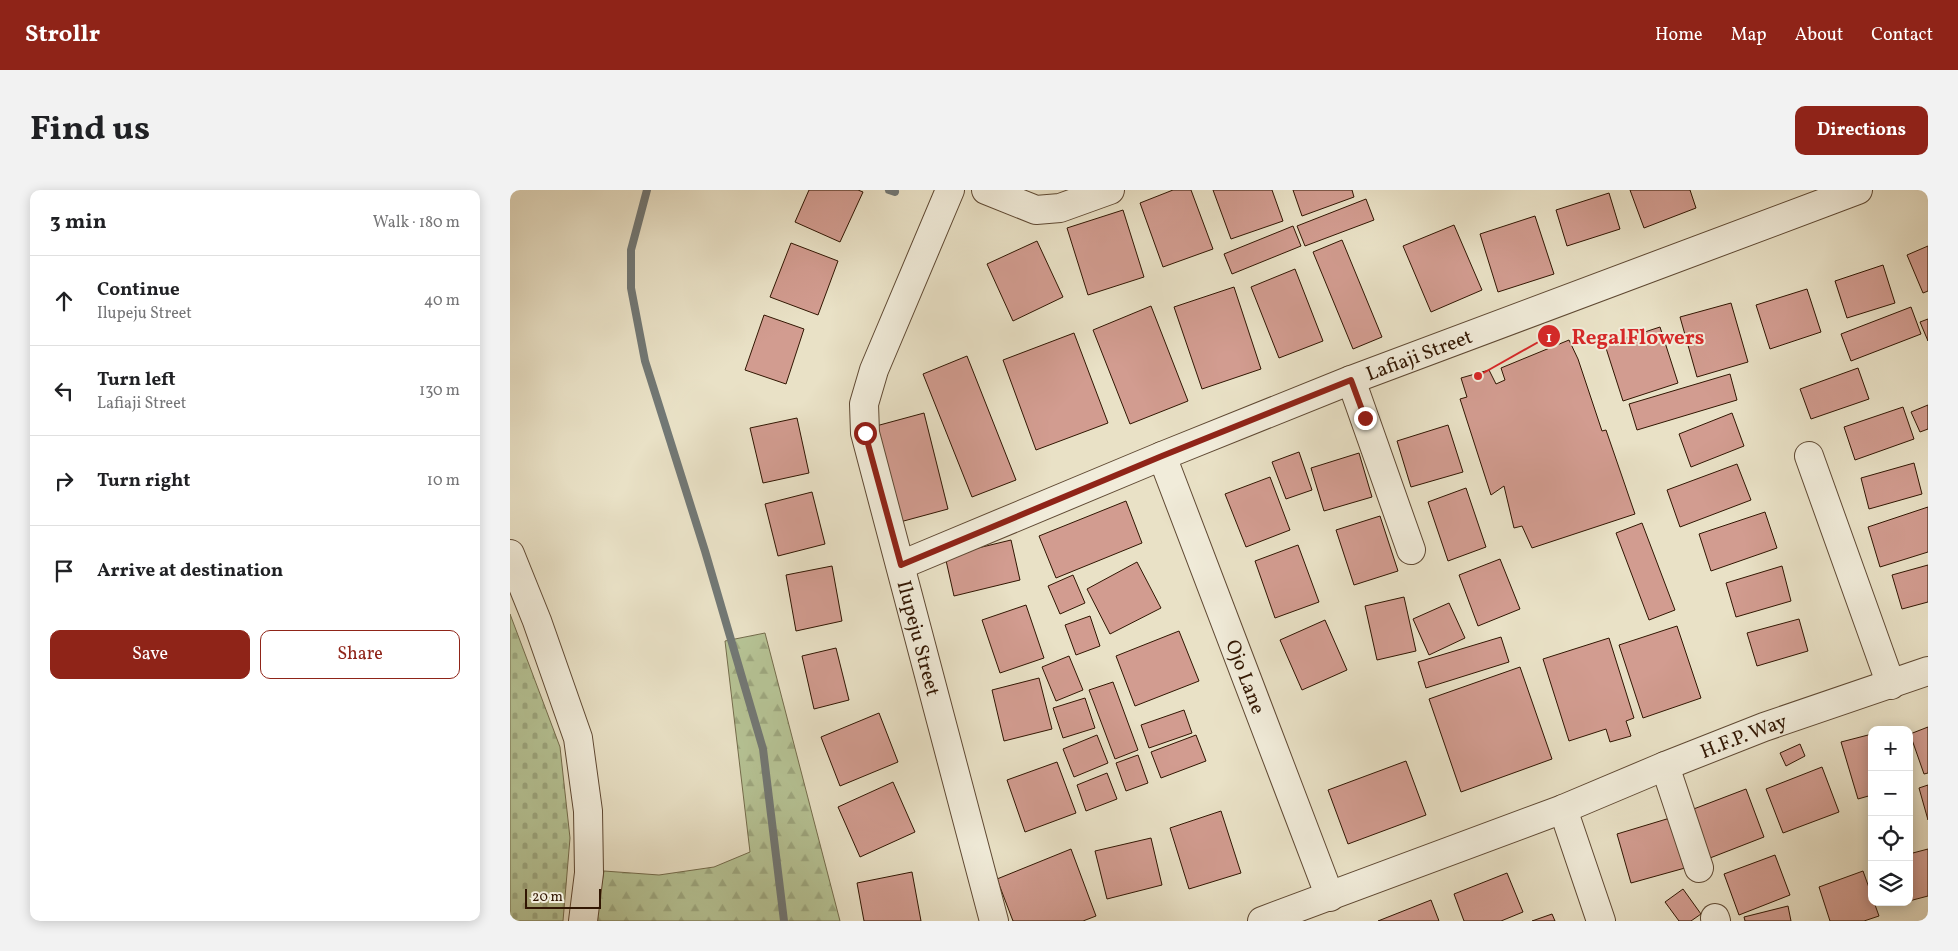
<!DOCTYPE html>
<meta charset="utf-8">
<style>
body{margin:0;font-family:Vollkorn,serif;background:#f2f2f2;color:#202124}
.controls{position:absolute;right:15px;bottom:15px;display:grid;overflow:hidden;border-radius:10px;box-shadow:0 2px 12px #0003}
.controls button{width:45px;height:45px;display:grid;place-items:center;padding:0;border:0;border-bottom:1px solid #e0e0e0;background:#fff;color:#202124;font:25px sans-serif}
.scale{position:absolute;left:15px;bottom:12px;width:76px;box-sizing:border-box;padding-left:5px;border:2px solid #311602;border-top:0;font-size:14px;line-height:18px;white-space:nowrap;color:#311602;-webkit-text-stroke:4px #f1ecda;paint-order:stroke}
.stop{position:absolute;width:15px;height:15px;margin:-11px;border:4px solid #8f2418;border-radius:50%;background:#fff}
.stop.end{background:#8f2418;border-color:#fff;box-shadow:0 1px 5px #0008}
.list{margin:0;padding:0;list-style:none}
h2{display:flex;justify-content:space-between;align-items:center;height:65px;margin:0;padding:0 20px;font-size:21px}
h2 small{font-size:16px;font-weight:400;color:#757577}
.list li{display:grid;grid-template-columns:32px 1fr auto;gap:15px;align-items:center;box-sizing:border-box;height:90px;padding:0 20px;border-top:1px solid #e0e0e0}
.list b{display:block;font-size:19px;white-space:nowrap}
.list p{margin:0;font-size:16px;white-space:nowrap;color:#757577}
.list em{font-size:16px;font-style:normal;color:#757577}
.actions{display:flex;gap:10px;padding:15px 20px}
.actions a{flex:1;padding:11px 0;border:1px solid #8f2418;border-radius:10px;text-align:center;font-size:18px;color:#8f2418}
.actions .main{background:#8f2418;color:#fff}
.icon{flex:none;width:28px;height:28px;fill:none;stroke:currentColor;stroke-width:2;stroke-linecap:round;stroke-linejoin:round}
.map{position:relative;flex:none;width:1418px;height:731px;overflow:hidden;border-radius:10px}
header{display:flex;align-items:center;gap:30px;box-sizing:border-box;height:70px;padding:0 25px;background:#8f2418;color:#fff}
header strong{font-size:24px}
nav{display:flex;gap:28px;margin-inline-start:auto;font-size:18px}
.intro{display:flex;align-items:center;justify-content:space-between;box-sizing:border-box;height:120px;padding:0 30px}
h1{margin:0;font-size:35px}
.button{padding:12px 22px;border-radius:10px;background:#8f2418;color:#fff;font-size:18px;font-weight:700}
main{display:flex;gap:30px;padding:0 30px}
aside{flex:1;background:#fff;border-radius:10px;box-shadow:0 2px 12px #0003}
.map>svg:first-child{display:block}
.forest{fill:url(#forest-firs);stroke:#746c4c}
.cemetery{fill:url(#cemetery-stones);stroke:#746c4c}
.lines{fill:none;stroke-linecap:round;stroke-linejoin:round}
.stream{stroke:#727875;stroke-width:8}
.building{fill:#d29c90;stroke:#311602}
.minor-casing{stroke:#5f4933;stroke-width:30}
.minor{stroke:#f1ecda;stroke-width:28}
.route{stroke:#8f2418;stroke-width:6}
.labels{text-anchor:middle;stroke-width:4;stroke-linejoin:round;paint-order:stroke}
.street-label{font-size:20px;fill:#311602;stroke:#f1ecda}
.leader{fill:none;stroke:#d62828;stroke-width:2}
.callout-dot{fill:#d62828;stroke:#f1ecda;stroke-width:2}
.mark-label{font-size:15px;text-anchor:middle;font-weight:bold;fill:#fff}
.callout-label{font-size:21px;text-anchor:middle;font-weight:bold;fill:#d62828;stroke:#f1ecda;stroke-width:4;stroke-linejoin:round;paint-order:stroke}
</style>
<header>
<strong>Strollr</strong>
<nav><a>Home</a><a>Map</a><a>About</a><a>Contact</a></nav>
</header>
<div class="intro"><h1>Find us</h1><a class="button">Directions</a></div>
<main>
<aside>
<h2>3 min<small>Walk · 180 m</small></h2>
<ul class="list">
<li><svg class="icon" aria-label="ahead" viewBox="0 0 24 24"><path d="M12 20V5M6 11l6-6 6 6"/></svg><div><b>Continue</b><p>Ilupeju Street</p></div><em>40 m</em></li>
<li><svg class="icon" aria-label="left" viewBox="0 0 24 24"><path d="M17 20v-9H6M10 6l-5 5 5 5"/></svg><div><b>Turn left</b><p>Lafiaji Street</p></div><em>130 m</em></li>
<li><svg class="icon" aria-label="right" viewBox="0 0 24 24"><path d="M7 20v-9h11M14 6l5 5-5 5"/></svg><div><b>Turn right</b></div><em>10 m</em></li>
<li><svg class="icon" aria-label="arrive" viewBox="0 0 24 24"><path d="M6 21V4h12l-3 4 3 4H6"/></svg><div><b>Arrive at destination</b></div></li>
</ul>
<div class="actions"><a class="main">Save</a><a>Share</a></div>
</aside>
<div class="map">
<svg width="1418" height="731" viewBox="0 0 1418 731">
<defs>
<pattern id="forest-firs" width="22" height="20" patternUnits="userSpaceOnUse" patternTransform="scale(1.25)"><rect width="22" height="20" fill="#b6c395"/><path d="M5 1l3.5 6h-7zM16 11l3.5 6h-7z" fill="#9da77f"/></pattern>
<pattern id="cemetery-stones" width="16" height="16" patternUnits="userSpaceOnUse" patternTransform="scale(1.25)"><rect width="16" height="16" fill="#b6c395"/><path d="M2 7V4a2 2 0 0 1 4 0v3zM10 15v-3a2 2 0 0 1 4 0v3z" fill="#9da77f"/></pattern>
</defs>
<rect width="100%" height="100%" fill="#e9e1c6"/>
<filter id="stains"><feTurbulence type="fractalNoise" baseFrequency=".004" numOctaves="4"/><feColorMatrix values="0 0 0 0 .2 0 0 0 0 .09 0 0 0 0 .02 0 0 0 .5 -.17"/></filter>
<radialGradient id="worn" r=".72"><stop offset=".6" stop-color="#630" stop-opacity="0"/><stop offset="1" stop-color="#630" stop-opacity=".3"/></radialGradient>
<path class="forest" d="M255 443 330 731H85L94 681 149 685 204 677 240 662 215 451Z"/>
<path class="cemetery" d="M0 424 50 557 60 648 53 731H0Z"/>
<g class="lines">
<g class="stream">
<path d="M137 0 121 60V98L135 171 195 361 253 559 274 731"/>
<path d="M379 0 385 2"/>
</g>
</g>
<g class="building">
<path d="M299 0H348L353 2 330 52 285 32Z"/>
<path d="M663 0H681L703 59 653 77 630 13Z"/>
<path d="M703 0H762L773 31 721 49Z"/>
<path d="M783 0H842L844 7 792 26Z"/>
<path d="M1120 0H1180L1186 18 1134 38Z"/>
<path d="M1099 3 1110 39 1057 56 1046 20Z"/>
<path d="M856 9 864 30 795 56 787 36Z"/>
<path d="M613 20 634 87 578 105 557 38Z"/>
<path d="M1025 26 1044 84 988 102 970 44Z"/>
<path d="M944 35 972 100 921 122 893 56Z"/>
<path d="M783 36 791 56 722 84 714 64Z"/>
<path d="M832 50 872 147 843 159 803 62Z"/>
<path d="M527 51 553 107 503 131 477 74Z"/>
<path d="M281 53 328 71 308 125 260 107Z"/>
<path d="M1418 56V101L1413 103 1397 65Z"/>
<path d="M1373 75 1385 113 1337 128 1325 91Z"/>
<path d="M785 79 813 151 769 168 741 97Z"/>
<path d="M724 97 751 179 692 199 664 117Z"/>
<path d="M1297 99 1311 142 1260 159 1246 115Z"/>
<path d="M1221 113 1238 172 1187 187 1170 127Z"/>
<path d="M641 116 678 211 620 234 583 140Z"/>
<path d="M1401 117 1411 144 1341 171 1331 144Z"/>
<path d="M254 125 294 139 276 194 235 180Z"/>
<path d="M1418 129V151L1410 132Z"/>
<path d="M1150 137 1168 193 1113 211 1095 155Z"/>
<path d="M564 143 598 233 526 260 493 170Z"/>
<path d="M1059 150 1068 169 1092 241 1096 240 1125 324 1022 358 1012 336 1004 338 994 296 981 305 950 209 957 207 951 188 979 180 986 194 995 190 991 178Z"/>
<path d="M457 166 506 290 462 307 413 184Z"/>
<path d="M1348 178 1359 209 1301 229 1290 199Z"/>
<path d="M1220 184 1227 210 1127 240 1119 214Z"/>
<path d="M1418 215V239L1410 242 1401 222Z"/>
<path d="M1393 217 1404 249 1345 270 1334 237Z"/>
<path d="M414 223 438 319 390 332 366 236Z"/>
<path d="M1222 223 1234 256 1181 277 1169 244Z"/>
<path d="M287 228 299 283 253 293 240 238Z"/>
<path d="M938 235 953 282 901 297 887 251Z"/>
<path d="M789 262 802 300 776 309 762 272Z"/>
<path d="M849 263 862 307 814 321 801 278Z"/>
<path d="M1404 273 1412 304 1359 319 1351 288Z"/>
<path d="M1227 274 1241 310 1170 337 1157 300Z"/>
<path d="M760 287 780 340 736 357 715 304Z"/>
<path d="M956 298 976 357 938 371 918 312Z"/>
<path d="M302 302 315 354 268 366 255 314Z"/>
<path d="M616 311 632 353 546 388 529 346Z"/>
<path d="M1418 317V362L1370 377 1358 337Z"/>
<path d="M1255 322 1267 358 1201 381 1189 344Z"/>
<path d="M870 326 888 381 844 395 826 340Z"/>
<path d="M1132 333 1165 420 1139 430 1106 343Z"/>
<path d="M501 350 510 390 444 406 435 366Z"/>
<path d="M788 355 809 412 765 428 745 371Z"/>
<path d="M990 369 1010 419 968 436 949 385Z"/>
<path d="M627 372 651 418 600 444 577 399Z"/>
<path d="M1418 375V412L1392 419 1382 385Z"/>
<path d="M322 376 332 431 286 441 276 385Z"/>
<path d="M1272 376 1281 411 1226 427 1216 393Z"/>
<path d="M563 385 575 413 550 424 538 396Z"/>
<path d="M894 407 906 461 867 470 855 416Z"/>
<path d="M939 413 955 448 919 465 903 429Z"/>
<path d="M516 415 534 468 490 483 472 430Z"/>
<path d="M580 426 590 456 566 465 555 435Z"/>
<path d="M1289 429 1298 461 1247 476 1237 443Z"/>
<path d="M815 430 837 480 792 500 770 450Z"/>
<path d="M1167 436 1191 508 1133 528 1109 455Z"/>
<path d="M669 441 689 491 625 516 606 466Z"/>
<path d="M991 447 999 472 916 498 908 472Z"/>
<path d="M1099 448 1124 528 1116 531 1121 546 1100 552 1096 539 1059 551 1033 469Z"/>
<path d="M326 458 339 510 304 519 292 466Z"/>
<path d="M559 466 573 500 546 511 532 477Z"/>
<path d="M1010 477 1042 569 951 602 919 509Z"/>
<path d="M529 488 542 539 494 551 482 500Z"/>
<path d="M603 492 628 560 605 569 579 500Z"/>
<path d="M575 508 585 538 553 548 543 518Z"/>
<path d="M674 520 682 543 639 558 631 535Z"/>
<path d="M369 523 388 572 330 596 311 547Z"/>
<path d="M1418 537V583L1414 584 1400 544Z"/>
<path d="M1362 544V605L1348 609 1331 552Z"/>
<path d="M587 545 598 573 564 587 553 559Z"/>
<path d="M686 545 696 571 651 588 641 562Z"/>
<path d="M1290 554 1295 566 1276 576 1270 563Z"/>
<path d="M628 565 638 593 616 601 606 573Z"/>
<path d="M896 571 916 625 838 654 818 600Z"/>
<path d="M547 572 566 623 515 642 497 590Z"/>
<path d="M1312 577 1329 622 1273 643 1256 599Z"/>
<path d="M597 583 607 609 576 621 567 595Z"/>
<path d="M383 592 405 642 350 667 328 617Z"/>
<path d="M1418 595V630L1409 598Z"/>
<path d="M1236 599 1254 647 1200 668 1181 620Z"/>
<path d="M711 621 731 683 679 699 660 638Z"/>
<path d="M1160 628 1175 678 1121 693 1107 644Z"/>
<path d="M641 648 652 695 597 709 585 661Z"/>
<path d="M561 659 586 726 573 731H503L487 689Z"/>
<path d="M1418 659V706L1399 711V664Z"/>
<path d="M1265 665 1280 705 1229 725 1214 684Z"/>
<path d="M1353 681 1362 706V712H1364L1369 726 1354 731H1320L1309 697Z"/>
<path d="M402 682 411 731H354L347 693Z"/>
<path d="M997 683 1013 722 991 731H954L944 704Z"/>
<path d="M1173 699 1191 724 1181 731H1169L1155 712Z"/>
<path d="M921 710 929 731H868Z"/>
<path d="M1278 716 1281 731H1235L1234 727Z"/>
<path d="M1042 724 1045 731H1022Z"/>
</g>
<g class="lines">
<defs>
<g id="minor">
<path id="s1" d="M440 0 364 180 354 214 355 243 484 731"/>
<path d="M476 0 526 20 550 18 600 0"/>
<path d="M841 190 901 360"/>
<path id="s2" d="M652 266 820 707"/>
<path d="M1299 266 1381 495"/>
<path d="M0 364 27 431 68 548 78 621 79 683 73 731"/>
<path id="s3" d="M391 375 652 266 841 190 1348 0"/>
<path d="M1155 576 1189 678"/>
<path d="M1053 619 1091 731"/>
<path d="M1205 728 1206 731"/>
<path id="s4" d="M752 731 1053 619 1155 576 1254 537 1418 481"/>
</g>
</defs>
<use href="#minor" class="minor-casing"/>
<use href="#minor" class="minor"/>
</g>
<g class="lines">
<path class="route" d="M355 243 391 375 652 266 841 190 855 228"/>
</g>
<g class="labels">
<g class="street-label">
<text dy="7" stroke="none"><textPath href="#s3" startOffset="559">Lafiaji Street</textPath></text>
<text dy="7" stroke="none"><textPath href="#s1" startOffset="472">Ilupeju Street</textPath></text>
<text dy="7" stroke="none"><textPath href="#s2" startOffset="236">Ojo Lane</textPath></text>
<text dy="7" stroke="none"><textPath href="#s4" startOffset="516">H.F.P. Way</textPath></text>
</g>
</g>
<path class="leader" d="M968 186L1039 146"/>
<g class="callout-dot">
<circle cx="968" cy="186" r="5"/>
<circle cx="1039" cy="146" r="12"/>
</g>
<g class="mark-label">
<text x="1039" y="152">1</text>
</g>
<g class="callout-label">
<text x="1128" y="154">RegalFlowers</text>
</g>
<rect width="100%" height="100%" filter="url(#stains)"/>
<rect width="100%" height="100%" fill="url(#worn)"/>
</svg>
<div class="controls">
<button>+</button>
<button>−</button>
<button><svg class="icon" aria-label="locate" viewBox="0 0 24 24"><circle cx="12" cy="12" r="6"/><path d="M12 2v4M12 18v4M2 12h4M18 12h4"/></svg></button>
<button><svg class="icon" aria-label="layers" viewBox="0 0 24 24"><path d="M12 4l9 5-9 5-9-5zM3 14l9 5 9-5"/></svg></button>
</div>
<div class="scale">20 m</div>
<div class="stop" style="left:355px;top:243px"></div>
<div class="stop end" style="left:855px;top:228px"></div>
</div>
</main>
